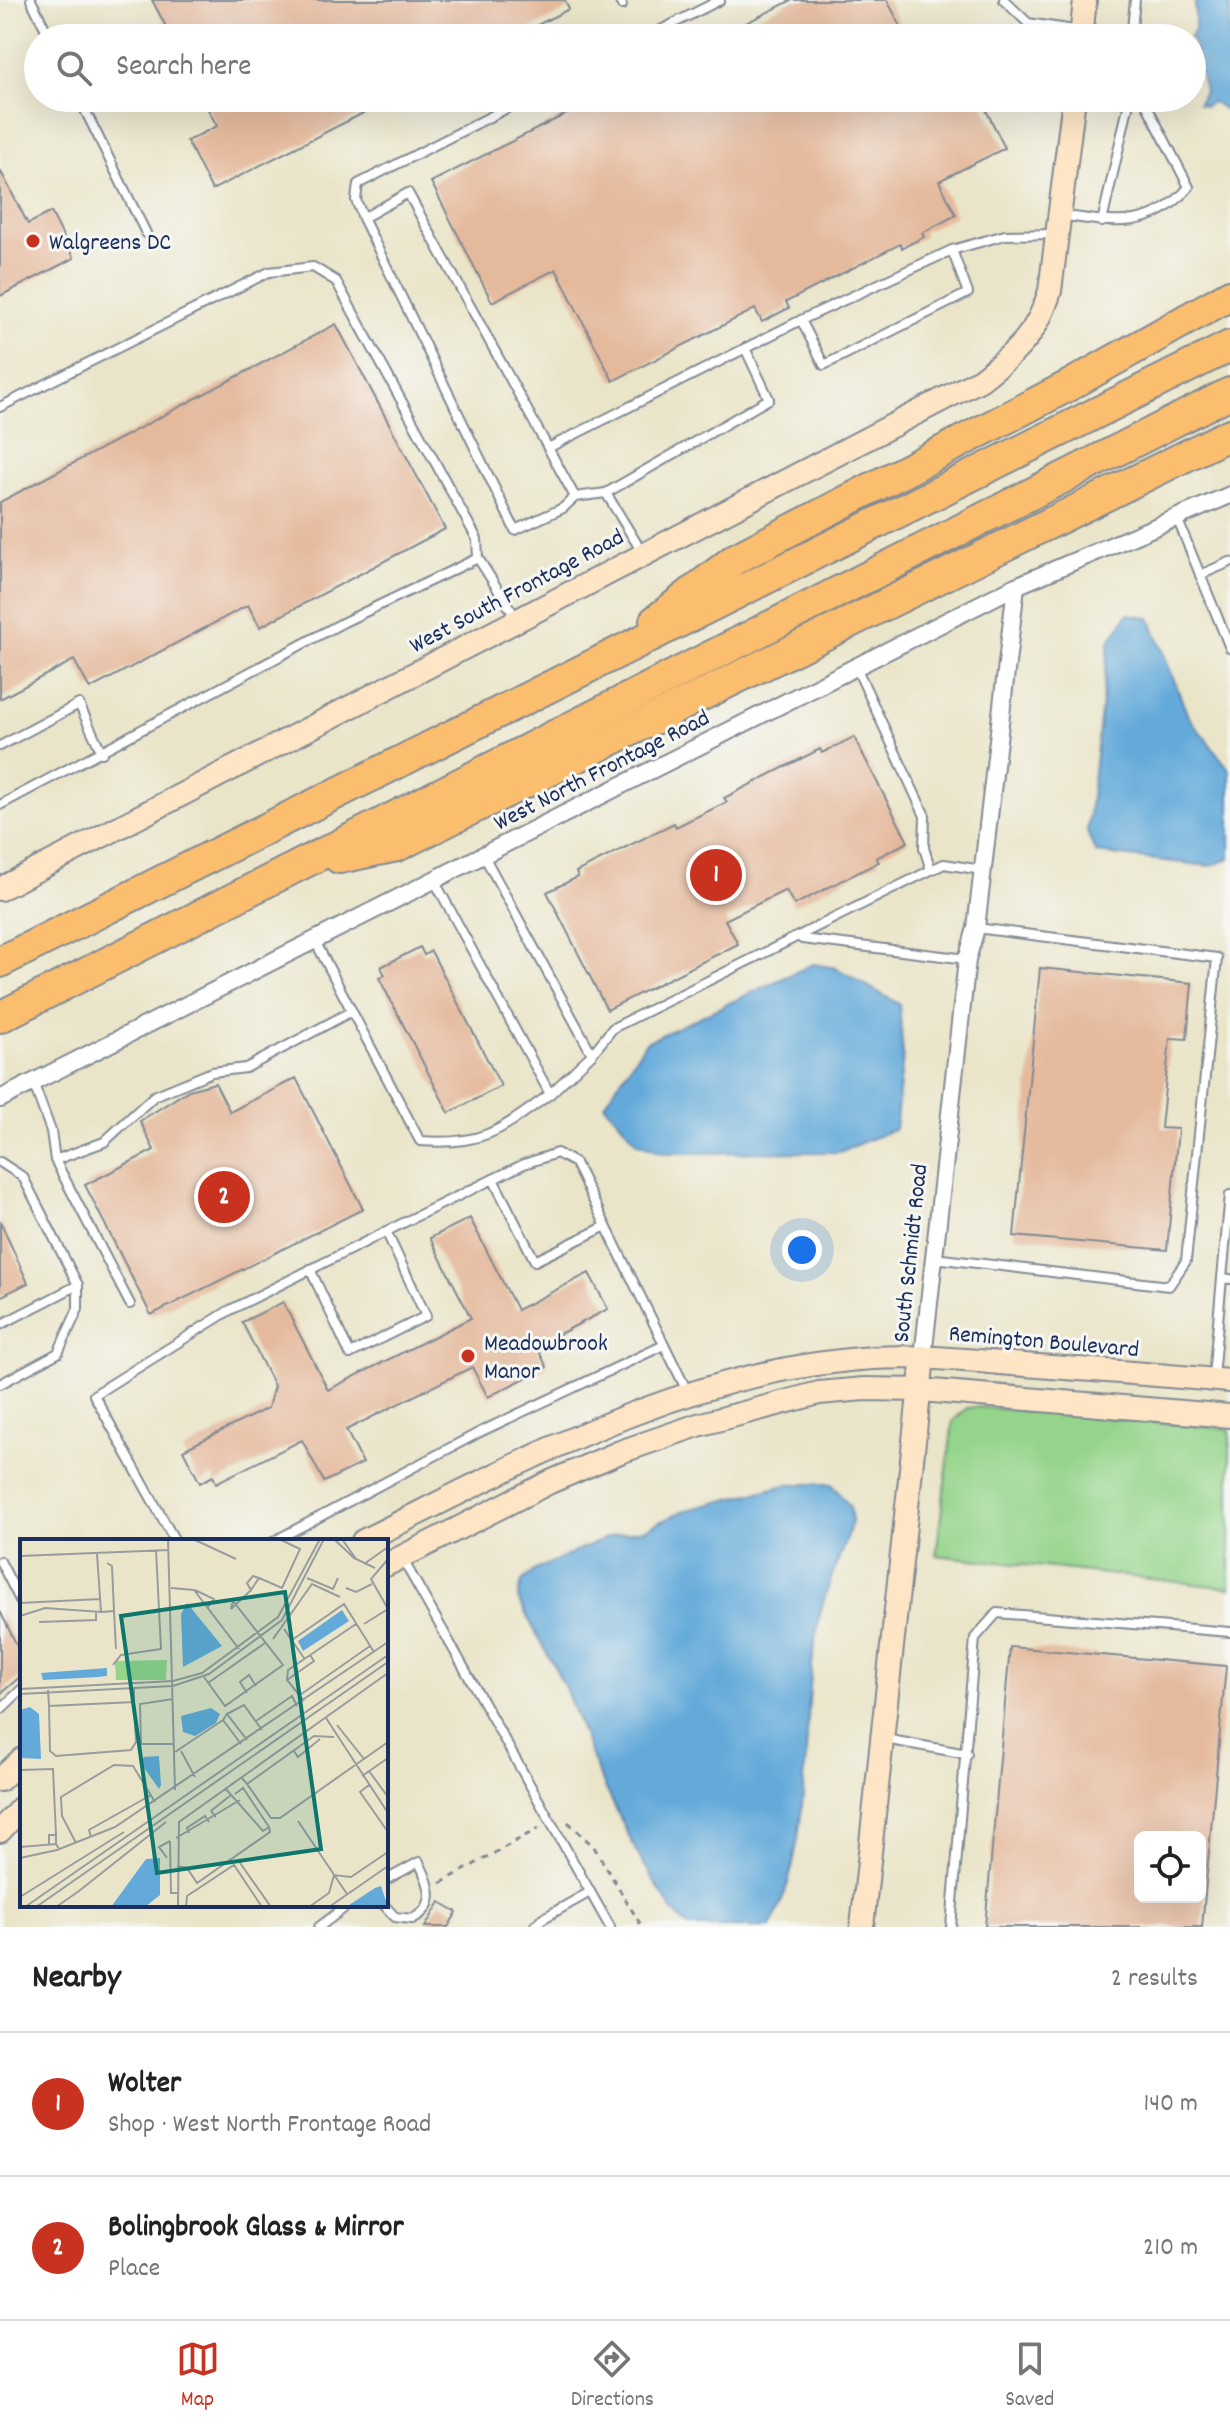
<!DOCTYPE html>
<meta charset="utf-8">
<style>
body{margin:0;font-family:Dekko,sans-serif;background:#f2f2f2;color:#222}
.controls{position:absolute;right:24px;bottom:24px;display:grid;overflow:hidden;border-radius:12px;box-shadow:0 8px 32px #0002}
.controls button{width:72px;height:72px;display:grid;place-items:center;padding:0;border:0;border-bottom:2px solid #e0e0e0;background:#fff;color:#222;font:40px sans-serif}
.you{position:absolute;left:802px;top:1250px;width:28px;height:28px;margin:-20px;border:6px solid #fff;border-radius:50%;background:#1a73e8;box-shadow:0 0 0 12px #1a73e833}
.badge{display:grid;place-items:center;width:52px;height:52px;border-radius:50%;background:#c8321e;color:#fff;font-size:26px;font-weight:700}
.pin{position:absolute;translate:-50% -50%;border:4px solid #fff;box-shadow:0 2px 8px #0006}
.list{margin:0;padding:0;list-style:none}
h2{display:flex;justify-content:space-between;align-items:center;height:104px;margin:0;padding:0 32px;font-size:34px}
h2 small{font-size:26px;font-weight:400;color:#767676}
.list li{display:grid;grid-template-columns:52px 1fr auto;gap:24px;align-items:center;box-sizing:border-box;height:144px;padding:0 32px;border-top:2px solid #e0e0e0}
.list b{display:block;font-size:30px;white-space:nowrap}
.list p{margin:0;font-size:26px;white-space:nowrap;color:#767676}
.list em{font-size:26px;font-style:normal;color:#767676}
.icon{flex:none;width:44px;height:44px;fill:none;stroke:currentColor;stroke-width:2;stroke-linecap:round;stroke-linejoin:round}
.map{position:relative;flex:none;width:1230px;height:1927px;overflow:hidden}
.search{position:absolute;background:#fff;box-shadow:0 8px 32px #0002;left:24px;right:24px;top:24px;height:88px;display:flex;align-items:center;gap:20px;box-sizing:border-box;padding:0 28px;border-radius:44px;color:#767676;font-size:30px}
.sheet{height:392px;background:#fff}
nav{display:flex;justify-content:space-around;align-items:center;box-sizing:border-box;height:112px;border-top:2px solid #e0e0e0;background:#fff;font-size:22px;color:#767676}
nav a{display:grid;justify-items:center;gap:4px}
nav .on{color:#c8321e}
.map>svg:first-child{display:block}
.green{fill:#95d58b;stroke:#588274;stroke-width:2}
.water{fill:#63aada;stroke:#3f6c9c;stroke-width:2}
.building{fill:#e5b99c;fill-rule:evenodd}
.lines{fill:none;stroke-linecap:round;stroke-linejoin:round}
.lane-casing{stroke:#828a94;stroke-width:12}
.street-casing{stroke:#828a94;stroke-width:20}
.secondary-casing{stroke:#828a94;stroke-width:26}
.highway-casing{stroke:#828a94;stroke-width:34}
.path{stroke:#828a94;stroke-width:3;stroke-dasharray:6 6;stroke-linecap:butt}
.lane{stroke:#fff;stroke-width:8}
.street{stroke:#fff;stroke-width:16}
.secondary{stroke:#fde5c5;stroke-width:22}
.highway{stroke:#fbbd6e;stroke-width:30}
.poi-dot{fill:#c8321e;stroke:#f6f6f2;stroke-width:3}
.labels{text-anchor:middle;stroke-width:6;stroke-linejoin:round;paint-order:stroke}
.poi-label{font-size:24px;fill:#1b2f5e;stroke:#f6f6f2;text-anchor:start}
.street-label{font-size:24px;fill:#1b2f5e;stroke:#f6f6f2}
.inset-road{fill:none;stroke:#979c9e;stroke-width:2}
.view{fill:#0f766e;fill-opacity:0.15;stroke:#0f766e;stroke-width:4}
.inset-edge{fill:none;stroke:#1b2f5e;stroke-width:4}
</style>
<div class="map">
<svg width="1230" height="1927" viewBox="0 0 1230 1927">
<rect width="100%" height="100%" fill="#f6f6f2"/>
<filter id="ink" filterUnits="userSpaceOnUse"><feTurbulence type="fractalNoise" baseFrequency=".0125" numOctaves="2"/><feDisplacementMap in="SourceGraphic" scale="16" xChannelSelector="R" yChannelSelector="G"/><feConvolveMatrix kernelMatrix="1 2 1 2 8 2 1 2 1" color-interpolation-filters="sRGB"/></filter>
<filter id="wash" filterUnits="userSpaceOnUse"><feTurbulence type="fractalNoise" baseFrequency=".006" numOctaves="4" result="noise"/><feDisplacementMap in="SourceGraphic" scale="32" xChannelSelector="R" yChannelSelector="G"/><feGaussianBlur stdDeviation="1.8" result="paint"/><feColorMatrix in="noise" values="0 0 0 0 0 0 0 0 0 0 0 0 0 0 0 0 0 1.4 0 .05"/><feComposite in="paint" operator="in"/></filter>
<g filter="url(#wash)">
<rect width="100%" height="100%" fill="#eae5c9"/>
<path class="green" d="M979 1407 1230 1429V1588L936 1555 953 1421 967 1408Z"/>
<g class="water">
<path d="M1195 0H1230V112L1212 102 1205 106 1198 104 1205 91 1192 38H1189L1195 30Z"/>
<path d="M1128 614 1150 618 1188 716 1230 770V859L1209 866 1096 853 1087 832 1109 642Z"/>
<path d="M813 964 836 968 899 1004 903 1056 895 1129 839 1152 665 1153 638 1143 604 1104 646 1042Z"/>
<path d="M790 1484H832L850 1507 852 1522C842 1553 827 1583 820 1614 798 1712 818 1838 770 1927H688L671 1909 636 1851 595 1766 564 1685 518 1599 522 1581 535 1570 613 1535 645 1529 683 1511Z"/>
</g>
<g id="blocks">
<g class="building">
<path d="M152 0H565L569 9 512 38H172Z"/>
<path d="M792 0H887L907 38H716Z"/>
<path d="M202 98H393L212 190 187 141 217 126Z"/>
<path d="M598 98H980L1005 148 939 181 956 215 922 233 924 237 902 248 900 244 786 302 789 308 762 322 755 309 613 381 556 269 492 302 431 182Z"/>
<path d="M0 170 28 224 51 212 74 258 0 296Z"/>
<path d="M336 324 445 529 260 627 248 605 90 689 74 660 0 699V502Z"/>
<path d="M854 737 908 842 876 858 879 862 794 905 786 890 725 920 738 944 607 1010 547 892 578 877 576 872 674 823 676 827 727 802 724 798 820 749 822 753Z"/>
<path d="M420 947 424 955 431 951 501 1086 449 1113 379 978 385 975 381 967Z"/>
<path d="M1040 968 1192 983 1187 1039 1170 1038 1161 1128 1178 1129 1167 1250 1014 1236Z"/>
<path d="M296 1078 363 1209 151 1315 85 1185 154 1150 140 1121 189 1090 215 1083 230 1112Z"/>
<path d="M470 1218 517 1310 589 1273 608 1309 536 1346 547 1367 488 1397 472 1367 346 1430 363 1463 324 1482 302 1440 216 1483 213 1476 200 1483 183 1450 268 1408 274 1386 242 1322 283 1302 328 1390 471 1318 430 1238Z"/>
<path d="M0 1221 28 1283 0 1297Z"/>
<path d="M0 1611 22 1656V1675L0 1694Z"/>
<path d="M1010 1647 1226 1666 1202 1927H985ZM1140 1837H1200V1897H1140Z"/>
<path d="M440 1902 457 1912 448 1927H425Z"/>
</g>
</g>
</g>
<g filter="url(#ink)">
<use href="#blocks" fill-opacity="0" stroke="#828a94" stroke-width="2"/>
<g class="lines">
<defs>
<g id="lane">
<path d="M31 0 50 38"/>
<path d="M619 0 622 5"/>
<path d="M1004 0 1028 23 1081 31"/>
<path d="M645 38 720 0"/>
<path d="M1131 38 1135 0"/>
<path d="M79 98 146 233"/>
<path d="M1061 215C1112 223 1152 231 1189 187L1143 98"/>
<path d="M363 218 356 200 358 184 527 98"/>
<path d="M1102 222 1130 98"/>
<path d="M801 320 824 365 968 293 952 250"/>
<path d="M0 407 269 272 313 267 336 281 477 539 478 558"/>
<path d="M548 448 801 320 952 250 1005 235 1053 234"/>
<path d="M606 493 769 399 745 348"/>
<path d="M575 497 563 508 515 530 363 218 408 193 575 497 606 493 642 552"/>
<path d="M1177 518 1230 648"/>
<path d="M1200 575 1230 562"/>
<path d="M856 667 925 816 924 848 931 870"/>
<path d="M0 746 79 704 102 753"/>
<path d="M0 805 344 622 478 558 516 618"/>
<path d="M484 856 592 1054 613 1028 931 870 944 864 982 870"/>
<path d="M434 880 550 1094 592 1054"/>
<path d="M802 939 967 959"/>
<path d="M315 941 420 1141C483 1146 501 1130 550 1094"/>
<path d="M33 1082 51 1131 55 1160 104 1142 154 1096 212 1072 246 1068 352 1011"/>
<path d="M55 1160 130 1304"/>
<path d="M0 1162 23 1177 78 1285V1309L58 1353 0 1384"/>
<path d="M493 1179 535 1261 606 1226"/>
<path d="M934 1258 1169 1286 1186 1261 1217 958 976 928"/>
<path d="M310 1269 350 1354 426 1316 386 1231"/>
<path d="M1222 1278 1230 1195"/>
<path d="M0 1325 78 1285"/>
<path d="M1213 1377 1222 1278 1230 1279"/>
<path d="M175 1541 94 1395 230 1310 417 1216 524 1164 557 1153 575 1163 688 1393"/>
<path d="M274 1541 482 1431 664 1345"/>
<path d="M402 1558 610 1927"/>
<path d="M0 1561 22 1604"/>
<path d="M0 1710 22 1689"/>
<path d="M885 1739 967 1754"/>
<path d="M384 1905 395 1917 412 1919C440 1906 429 1883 419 1862L386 1880"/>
<path d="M319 1927 348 1905"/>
<path d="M534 1927 542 1919 590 1892"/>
<path d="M951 1927 975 1638 997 1613 1230 1632"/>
</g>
<g id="street">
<path d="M0 1099 1016 586 1230 495"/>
<path d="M923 1357 967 960 976 928 1016 586"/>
</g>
<g id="secondary">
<path d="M1081 38 1085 0"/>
<path d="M0 889 980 380C1016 352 1036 337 1050 291L1074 98"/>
<path d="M363 1541C526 1460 687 1369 873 1358 924 1355 974 1361 1024 1365 1093 1370 1161 1375 1230 1381"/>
<path d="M386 1565 550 1482 620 1452 698 1425 819 1393 864 1389 921 1390 1230 1416"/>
<path d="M0 1780 22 1759"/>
<path d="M0 1831 22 1807"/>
<path d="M862 1927 923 1357"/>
</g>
<g id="highway">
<path d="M655 621 735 559 1070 385 1230 295"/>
<path d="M339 858 397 846 1230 434"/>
<path d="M0 962 1230 346"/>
<path d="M0 1017 1230 393"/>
</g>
</defs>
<use href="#lane" class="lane-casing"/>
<use href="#street" class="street-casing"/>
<use href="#secondary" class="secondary-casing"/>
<use href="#highway" class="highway-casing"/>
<g class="path">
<path d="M568 1822 594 1847 642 1927"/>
<path d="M441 1883 539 1828"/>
</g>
<use href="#lane" class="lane"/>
<use href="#street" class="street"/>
<use href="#secondary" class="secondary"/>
<use href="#highway" class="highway"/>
</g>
</g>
<g class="poi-dot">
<circle cx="33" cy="241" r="8"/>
<circle cx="468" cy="1356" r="8"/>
</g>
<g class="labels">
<g class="poi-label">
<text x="49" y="249">Walgreens DC</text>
<text x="484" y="1350">Meadowbrook<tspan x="484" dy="28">Manor</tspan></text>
</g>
<g class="street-label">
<text transform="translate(516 590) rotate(-28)" y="8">West South Frontage Road</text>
<text transform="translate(601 769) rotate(-27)" y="8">West North Frontage Road</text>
<text transform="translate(909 1253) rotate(-84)" y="8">South Schmidt Road</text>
<text transform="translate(1044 1340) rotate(5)" y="8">Remington Boulevard</text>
</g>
</g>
<g transform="translate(20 1539)">
<rect width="368" height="368" fill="#eae5c9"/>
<path d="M147 121 146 141H96L95 122Z" fill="#95d58b"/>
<path d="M167 64 202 107 163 128 161 75ZM322 71 329 82 283 112 278 102ZM87 129V137L78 138 23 141 21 134ZM10 168 19 175 21 220 1 219 0 171ZM191 169 200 175 196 184 175 197 163 193 161 177ZM139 217 141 246 139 250 120 223 124 218ZM140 319V356L125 368H91L126 320ZM361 347 368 368H326L355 349Z" fill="#63aada"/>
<path class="inset-road" d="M148 0 155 251M173 0 216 20M314 0 335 20M322 0 336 20 355 29M0 17 149 11M368 20 351 40 368 70M344 25 368 8M239 39 231 51 227 44 233 37 239 39 262 49 280 10 259 0M287 39 313 50 318 39M151 49 174 51 219 110M326 49 336 53 352 45M175 51 194 60 187 69M0 64 80 60M211 70 231 51M94 72 96 110M81 73 94 72 92 27 87 24M0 77 25 69 81 73 77 15M19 83 76 81V73M344 85 368 70M264 90 284 119M253 100 292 45 320 58M272 101 324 65 354 113M93 126 101 116 141 110 136 11M184 138 205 167 263 126 213 62 211 70M267 141 294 122 290 116M188 144 245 104M0 150 153 142 182 134 258 78 300 0M28 151 29 167 114 163V150M227 154 220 143 229 136 236 147M0 155 153 147 189 135 262 81 304 0M280 156 350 107M153 160 120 165 121 205H154M284 162 267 141 268 131 336 85M29 167 30 212 36 217 111 211 116 203 114 163M207 175 224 166 242 191M306 179 368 274M203 181 207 175 227 201M236 182 272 157 277 167M317 186 344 220M161 212 175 238M274 212 278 218 300 200M155 213 203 181 221 205M0 231 33 230 36 296M349 232 368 258M342 237 368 219M221 238 227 245 294 197 314 198M227 245 251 279H260L368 203M349 246 340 253 368 293M205 249 243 292 249 288 223 249 215 255M196 278 191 272 211 256M278 282 327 355M169 294 167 289 185 277 189 283M71 298 69 291 131 256M156 299 220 261M150 302 151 354H157M56 304 42 277 41 258 94 226 113 227 135 263M29 305V296H36V305M0 308 36 305 39 310M0 319 37 311 95 288 368 103M147 319 139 308 150 302M218 321 251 368M157 327 167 329 177 344 250 293 249 288M59 352 146 283M0 358 104 293M5 368 368 116M16 368 368 123M36 368 59 352M158 368 159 283 368 134M166 368 167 357 214 326 242 368M289 368 309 354 314 336 331 338 368 313M309 368 368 327"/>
<path class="view" d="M265 53 301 310 137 334 101 77Z"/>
<rect width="368" height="368" class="inset-edge"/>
</g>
</svg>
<div class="controls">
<button><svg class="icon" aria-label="locate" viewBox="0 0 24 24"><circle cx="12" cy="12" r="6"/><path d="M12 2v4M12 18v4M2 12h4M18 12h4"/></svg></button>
</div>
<div class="you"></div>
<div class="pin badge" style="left:716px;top:875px">1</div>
<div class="pin badge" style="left:224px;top:1197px">2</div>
<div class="search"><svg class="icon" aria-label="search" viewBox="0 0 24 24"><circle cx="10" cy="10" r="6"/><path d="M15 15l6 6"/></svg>Search here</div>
</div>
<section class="sheet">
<h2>Nearby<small>2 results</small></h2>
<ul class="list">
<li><span class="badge">1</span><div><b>Wolter</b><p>Shop · West North Frontage Road</p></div><em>140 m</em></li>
<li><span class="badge">2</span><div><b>Bolingbrook Glass &amp; Mirror</b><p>Place</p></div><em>210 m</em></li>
</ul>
</section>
<nav>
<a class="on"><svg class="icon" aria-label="map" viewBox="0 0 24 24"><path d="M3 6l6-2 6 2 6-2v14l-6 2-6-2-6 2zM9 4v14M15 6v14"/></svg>Map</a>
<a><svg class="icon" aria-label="directions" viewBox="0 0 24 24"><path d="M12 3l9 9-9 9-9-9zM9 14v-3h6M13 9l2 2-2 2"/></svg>Directions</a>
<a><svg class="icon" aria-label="saved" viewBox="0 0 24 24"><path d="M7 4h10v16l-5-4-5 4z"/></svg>Saved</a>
</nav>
